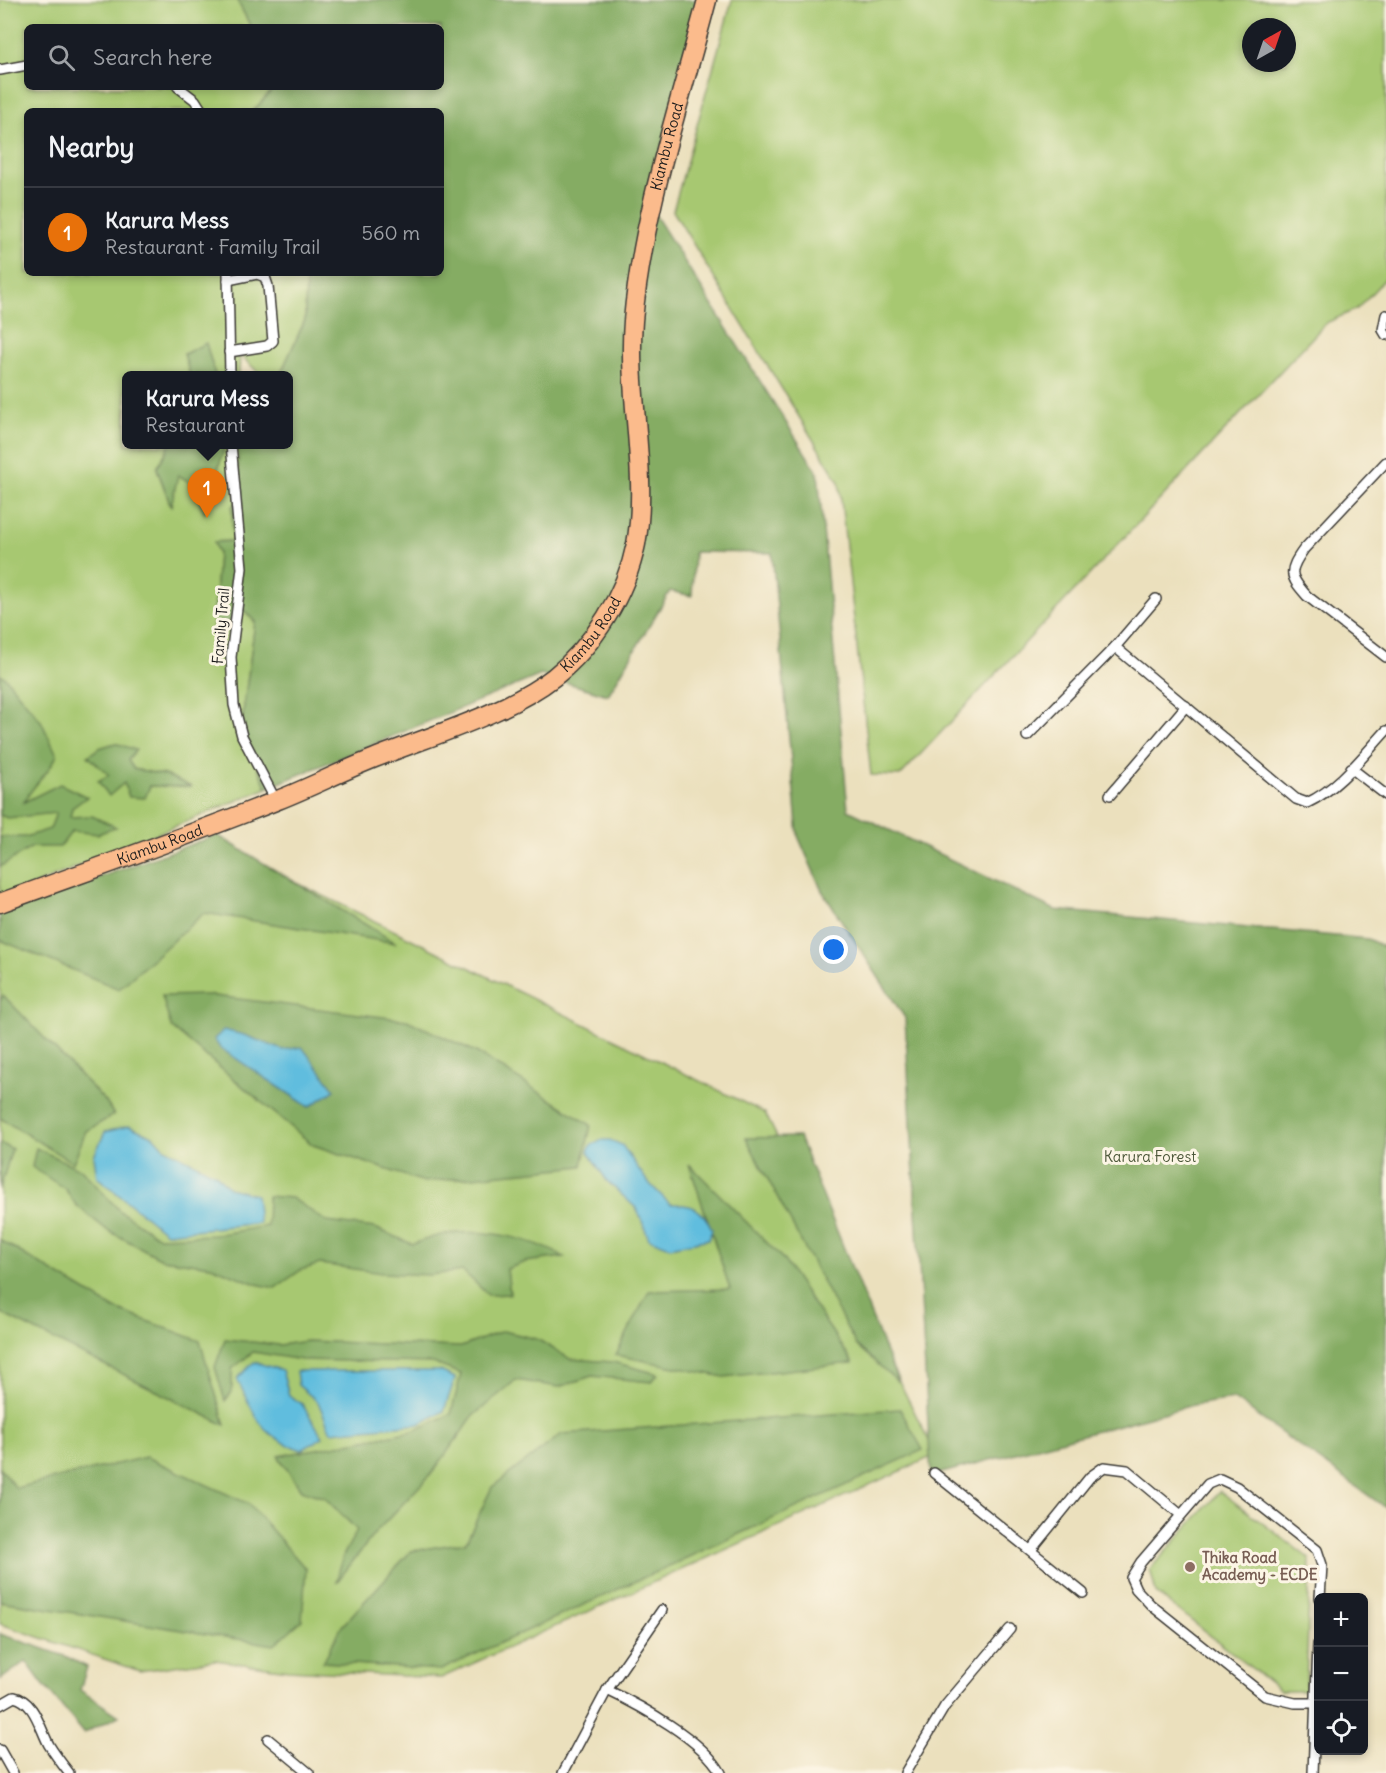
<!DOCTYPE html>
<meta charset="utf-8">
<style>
body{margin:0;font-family:Delius,sans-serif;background:#20242c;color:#f1f3f6}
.controls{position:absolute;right:18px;bottom:18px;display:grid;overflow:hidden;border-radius:9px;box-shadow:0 3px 9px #0003}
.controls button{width:54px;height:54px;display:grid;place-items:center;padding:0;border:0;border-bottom:2px solid #363941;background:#171b24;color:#f1f3f6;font:30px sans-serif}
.compass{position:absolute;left:1242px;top:18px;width:54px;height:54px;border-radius:50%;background:#171b24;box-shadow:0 3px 9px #0003;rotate:40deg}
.you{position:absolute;left:834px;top:950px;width:21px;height:21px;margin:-15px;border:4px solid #fff;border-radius:50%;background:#1a73e8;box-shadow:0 0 0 9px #1a73e833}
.badge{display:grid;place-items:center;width:39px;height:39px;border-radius:50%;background:#c8321e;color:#fff;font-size:20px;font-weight:700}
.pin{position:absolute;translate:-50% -50px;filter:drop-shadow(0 2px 3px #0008)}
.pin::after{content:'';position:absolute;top:32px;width:21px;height:18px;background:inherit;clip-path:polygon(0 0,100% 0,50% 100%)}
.popup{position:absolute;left:122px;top:371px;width:171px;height:78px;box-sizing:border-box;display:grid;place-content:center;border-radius:9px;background:#171b24;filter:drop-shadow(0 2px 4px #0005);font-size:20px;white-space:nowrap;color:#9ea1a6}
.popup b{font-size:22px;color:#f1f3f6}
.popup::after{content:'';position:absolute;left:50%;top:100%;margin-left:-12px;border:12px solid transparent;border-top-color:#171b24}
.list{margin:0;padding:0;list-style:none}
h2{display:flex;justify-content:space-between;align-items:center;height:78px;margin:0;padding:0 24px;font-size:26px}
h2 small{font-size:20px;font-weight:400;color:#9ea1a6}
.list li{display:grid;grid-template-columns:39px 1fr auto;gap:18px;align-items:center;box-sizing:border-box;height:90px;padding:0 24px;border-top:2px solid #363941}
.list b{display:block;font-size:22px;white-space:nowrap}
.list p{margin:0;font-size:20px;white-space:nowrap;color:#9ea1a6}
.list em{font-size:20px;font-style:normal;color:#9ea1a6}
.icon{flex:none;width:33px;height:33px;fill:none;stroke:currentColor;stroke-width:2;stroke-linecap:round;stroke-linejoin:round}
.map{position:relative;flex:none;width:1386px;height:1773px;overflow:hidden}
.search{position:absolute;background:#171b24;box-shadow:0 3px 9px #0003;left:24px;top:24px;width:420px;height:66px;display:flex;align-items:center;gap:15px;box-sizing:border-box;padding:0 21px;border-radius:9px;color:#9ea1a6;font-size:22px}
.panel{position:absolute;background:#171b24;box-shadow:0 3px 9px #0003;left:24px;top:108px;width:420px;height:168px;border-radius:9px}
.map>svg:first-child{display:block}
.green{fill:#a7c871;stroke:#627246;stroke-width:1.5;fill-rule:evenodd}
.forest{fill:#85ac63;stroke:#506440;stroke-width:1.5}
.water{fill:#60bdde;stroke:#3e6c7d;stroke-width:1.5}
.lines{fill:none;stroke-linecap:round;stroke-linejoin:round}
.street-casing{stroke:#3b3934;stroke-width:12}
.highway-casing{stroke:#3b3934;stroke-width:21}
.street{stroke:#fff;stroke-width:9}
.highway{stroke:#fbbb8c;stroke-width:18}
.education-dot{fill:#8d6e63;stroke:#fcf5e5;stroke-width:2}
.labels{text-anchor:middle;stroke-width:6;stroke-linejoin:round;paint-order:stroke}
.street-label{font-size:15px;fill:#1c1c1c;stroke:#fcf5e5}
.park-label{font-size:15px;fill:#4d583a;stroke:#fcf5e5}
.education-label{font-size:15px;font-weight:bold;fill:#785e54;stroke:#fcf5e5;text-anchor:start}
</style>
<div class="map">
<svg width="1386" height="1773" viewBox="0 0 1386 1773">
<rect width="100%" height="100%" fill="#fcf5e5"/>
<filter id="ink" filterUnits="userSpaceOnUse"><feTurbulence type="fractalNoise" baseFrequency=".0167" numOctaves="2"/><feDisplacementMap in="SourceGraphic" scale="12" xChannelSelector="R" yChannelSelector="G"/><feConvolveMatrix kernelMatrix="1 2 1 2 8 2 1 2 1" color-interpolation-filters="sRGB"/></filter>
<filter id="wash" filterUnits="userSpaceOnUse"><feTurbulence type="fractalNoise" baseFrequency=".008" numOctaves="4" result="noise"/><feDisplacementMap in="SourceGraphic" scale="24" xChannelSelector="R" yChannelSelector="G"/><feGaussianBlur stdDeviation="1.35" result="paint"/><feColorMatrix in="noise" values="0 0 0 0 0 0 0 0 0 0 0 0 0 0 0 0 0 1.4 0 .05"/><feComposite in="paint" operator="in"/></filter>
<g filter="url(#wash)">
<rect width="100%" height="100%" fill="#ebe0bd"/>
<g class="green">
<path d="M0 0H237L251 27H27V87H275L253 111H27V273H306L305 320 280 375H261L240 355 239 375H215L206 344 184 354 190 375 126 376V444L170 445 157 469 170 504 177 474 188 481 205 512 225 445H238L239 447V500L232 507 233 541 214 542 218 553 213 631 244 610 255 622 241 729 267 788 0 899Z"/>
<path d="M732 0H1386V278L1357 309 1326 323 900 776 871 775 839 482 673 211ZM1251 27H1287V63H1251Z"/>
<path d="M212 841 765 1113 936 1455 441 1678 288 1670 215 1660 140 1671 0 1624V921Z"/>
<path d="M1220 1491 1310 1559 1306 1691H1281L1156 1593 1150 1569Z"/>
</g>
<g class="forest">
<path d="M237 0H701L647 202 818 473 848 810 1055 910 1368 939 1386 948V1508L1234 1399 1193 1405 931 1476 905 1018 822 891 798 836 772 553 694 552 692 596 670 591 608 695 541 675 267 788 241 729 255 622 244 610 213 632 218 553 214 542 233 541 232 507 239 500 238 445 288 444V376L280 375 305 320 306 273H441V111H253L275 87H441V27H251Z"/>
<path d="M206 343 215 375H190L184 354Z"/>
<path d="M170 445H225L205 513 188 481 178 475 171 506 157 468Z"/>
<path d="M0 675 5 677 41 721 57 755C50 773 33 784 24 802L60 784 87 797 72 808 70 817 92 816 116 827 98 834 72 831 60 847H32L0 867V837H25L50 829 56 813 7 818 0 815Z"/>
<path d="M115 743 136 750 128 760 134 769 165 775 192 787 150 786 145 798 129 797 124 783 109 796 98 781 109 775 88 756 99 748Z"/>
<path d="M217 835 396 943 204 913 119 989 0 940V913Z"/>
<path d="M3 995 106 1102 114 1115 86 1131 73 1163 0 1118V1002Z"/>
<path d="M207 995 407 1020 476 1052 591 1125 582 1166 424 1182 313 1145 171 1027 162 996Z"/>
<path d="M799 1137 898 1382 856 1345 746 1138Z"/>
<path d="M0 1143 12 1149 0 1189Z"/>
<path d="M36 1148 82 1170 120 1211 159 1237 214 1235 267 1226 268 1196 292 1198 327 1222 375 1228 412 1244C423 1241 435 1235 447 1234 486 1229 530 1237 564 1257L525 1262 507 1269 510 1294 488 1295 463 1271 430 1275 382 1273 320 1264 301 1270 275 1288 256 1284 211 1266 162 1259 107 1230 76 1205 65 1189 32 1167Z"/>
<path d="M689 1164 783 1259 853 1363 724 1377 616 1355 649 1291 730 1289Z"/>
<path d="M0 1240 113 1308 200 1341 225 1425 0 1313Z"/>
<path d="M503 1331 537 1339 570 1359 613 1362 658 1374 651 1382 592 1376 559 1387 516 1380 473 1416 433 1472 375 1533 336 1583 343 1556 357 1530 325 1498 301 1490 278 1456 413 1431 451 1414 461 1374 433 1363 302 1360 253 1352 232 1369V1392L225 1401 215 1367 225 1339 279 1345 307 1341 461 1347Z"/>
<path d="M900 1409 923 1450 441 1670 323 1662 342 1626 411 1551 466 1542 492 1487 562 1434Z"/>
<path d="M146 1457 249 1504 306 1569 302 1620 274 1645 0 1601V1468L16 1488Z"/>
<path d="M0 1634 65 1656 87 1667 80 1690 119 1716 84 1733 42 1683 26 1661 0 1680Z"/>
</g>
<g class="water">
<path d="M224 1030 244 1035 283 1050 302 1047 335 1090 309 1107 220 1048 214 1039Z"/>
<path d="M129 1126 153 1136 163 1147 216 1174 229 1188 256 1195 259 1223 166 1233 97 1177 94 1156 105 1132Z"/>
<path d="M600 1140H610L622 1145 647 1181 670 1204C692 1204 703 1209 712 1229L709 1239 670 1247 649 1239 637 1209 607 1181 588 1152 590 1146Z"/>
<path d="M254 1362 282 1370 289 1395 302 1404 323 1437 302 1450C259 1436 256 1416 237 1379Z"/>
<path d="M296 1371H440L455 1378 444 1411 419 1424 331 1432 318 1402 298 1385Z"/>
</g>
</g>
<g filter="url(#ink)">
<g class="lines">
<defs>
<g id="street">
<path d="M0 70 27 65"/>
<path d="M178 87 195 100 202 111"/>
<path d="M228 273 230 376"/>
<path d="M228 280 257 274 265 277 268 286 273 341 267 346 229 352"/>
<path d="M1386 315 1383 330 1386 335"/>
<path d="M231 444 242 568 231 657 234 705 242 736 276 801"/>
<path d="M1386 462 1304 549C1288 571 1289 576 1307 596L1386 657"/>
<path d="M1115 647 1296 799 1307 803C1339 788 1362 757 1386 731"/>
<path d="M1027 736 1115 647 1156 599"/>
<path d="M1351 768 1386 795"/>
<path d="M1110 795 1186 706"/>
<path d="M934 1473 1083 1593"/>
<path d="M1031 1550 1090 1477 1104 1467 1127 1470 1181 1515"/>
<path d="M607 1690C641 1706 703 1740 721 1773"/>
<path d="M1316 1703H1295L1265 1696 1151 1605 1136 1589 1131 1578 1141 1562 1208 1484 1220 1479 1237 1487 1317 1550 1322 1565 1320 1598"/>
<path d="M0 1705 14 1697C35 1701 40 1729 49 1745 55 1755 62 1764 69 1773"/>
<path d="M268 1739 309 1773"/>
<path d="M0 1750 13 1773"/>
<path d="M563 1773 607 1690 662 1610"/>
<path d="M905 1773 945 1706 1010 1629"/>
<path d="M1313 1773 1318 1644"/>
</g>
<g id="highway">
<path id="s1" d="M0 903C93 869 186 837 278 800 311 787 342 771 375 758 430 736 508 713 554 677 594 645 626 594 636 544 649 475 627 394 633 321 642 215 680 103 707 0"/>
</g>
</defs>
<use href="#street" class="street-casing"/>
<use href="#highway" class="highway-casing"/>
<use href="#street" class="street"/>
<use href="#highway" class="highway"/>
</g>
</g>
<circle class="education-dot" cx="1190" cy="1567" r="6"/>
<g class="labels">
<g class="street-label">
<text dy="5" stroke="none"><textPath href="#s1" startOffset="1160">Kiambu Road</textPath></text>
<text transform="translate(221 626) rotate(-85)" y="5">Family Trail</text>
<text dy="5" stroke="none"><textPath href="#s1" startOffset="656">Kiambu Road</textPath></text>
<text dy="5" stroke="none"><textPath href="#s1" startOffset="170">Kiambu Road</textPath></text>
</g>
<g class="park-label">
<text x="1150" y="1162">Karura Forest</text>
</g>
<g class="education-label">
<text x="1202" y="1563">Thika Road<tspan x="1202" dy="17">Academy - ECDE</tspan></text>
</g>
</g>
</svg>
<div class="controls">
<button>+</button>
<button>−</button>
<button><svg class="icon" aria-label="locate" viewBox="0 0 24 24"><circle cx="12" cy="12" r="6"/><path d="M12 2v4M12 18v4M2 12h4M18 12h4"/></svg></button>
</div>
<svg class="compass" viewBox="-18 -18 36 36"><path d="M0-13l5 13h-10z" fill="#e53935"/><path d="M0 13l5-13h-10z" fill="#9ea1a6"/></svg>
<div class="you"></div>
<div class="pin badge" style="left:207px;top:518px;background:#e8710a">1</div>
<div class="popup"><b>Karura Mess</b>Restaurant</div>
<div class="search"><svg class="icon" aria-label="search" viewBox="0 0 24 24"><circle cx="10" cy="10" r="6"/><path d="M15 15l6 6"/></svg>Search here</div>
<section class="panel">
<h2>Nearby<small></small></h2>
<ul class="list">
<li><span class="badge" style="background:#e8710a">1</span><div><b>Karura Mess</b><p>Restaurant · Family Trail</p></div><em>560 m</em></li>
</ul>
</section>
</div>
